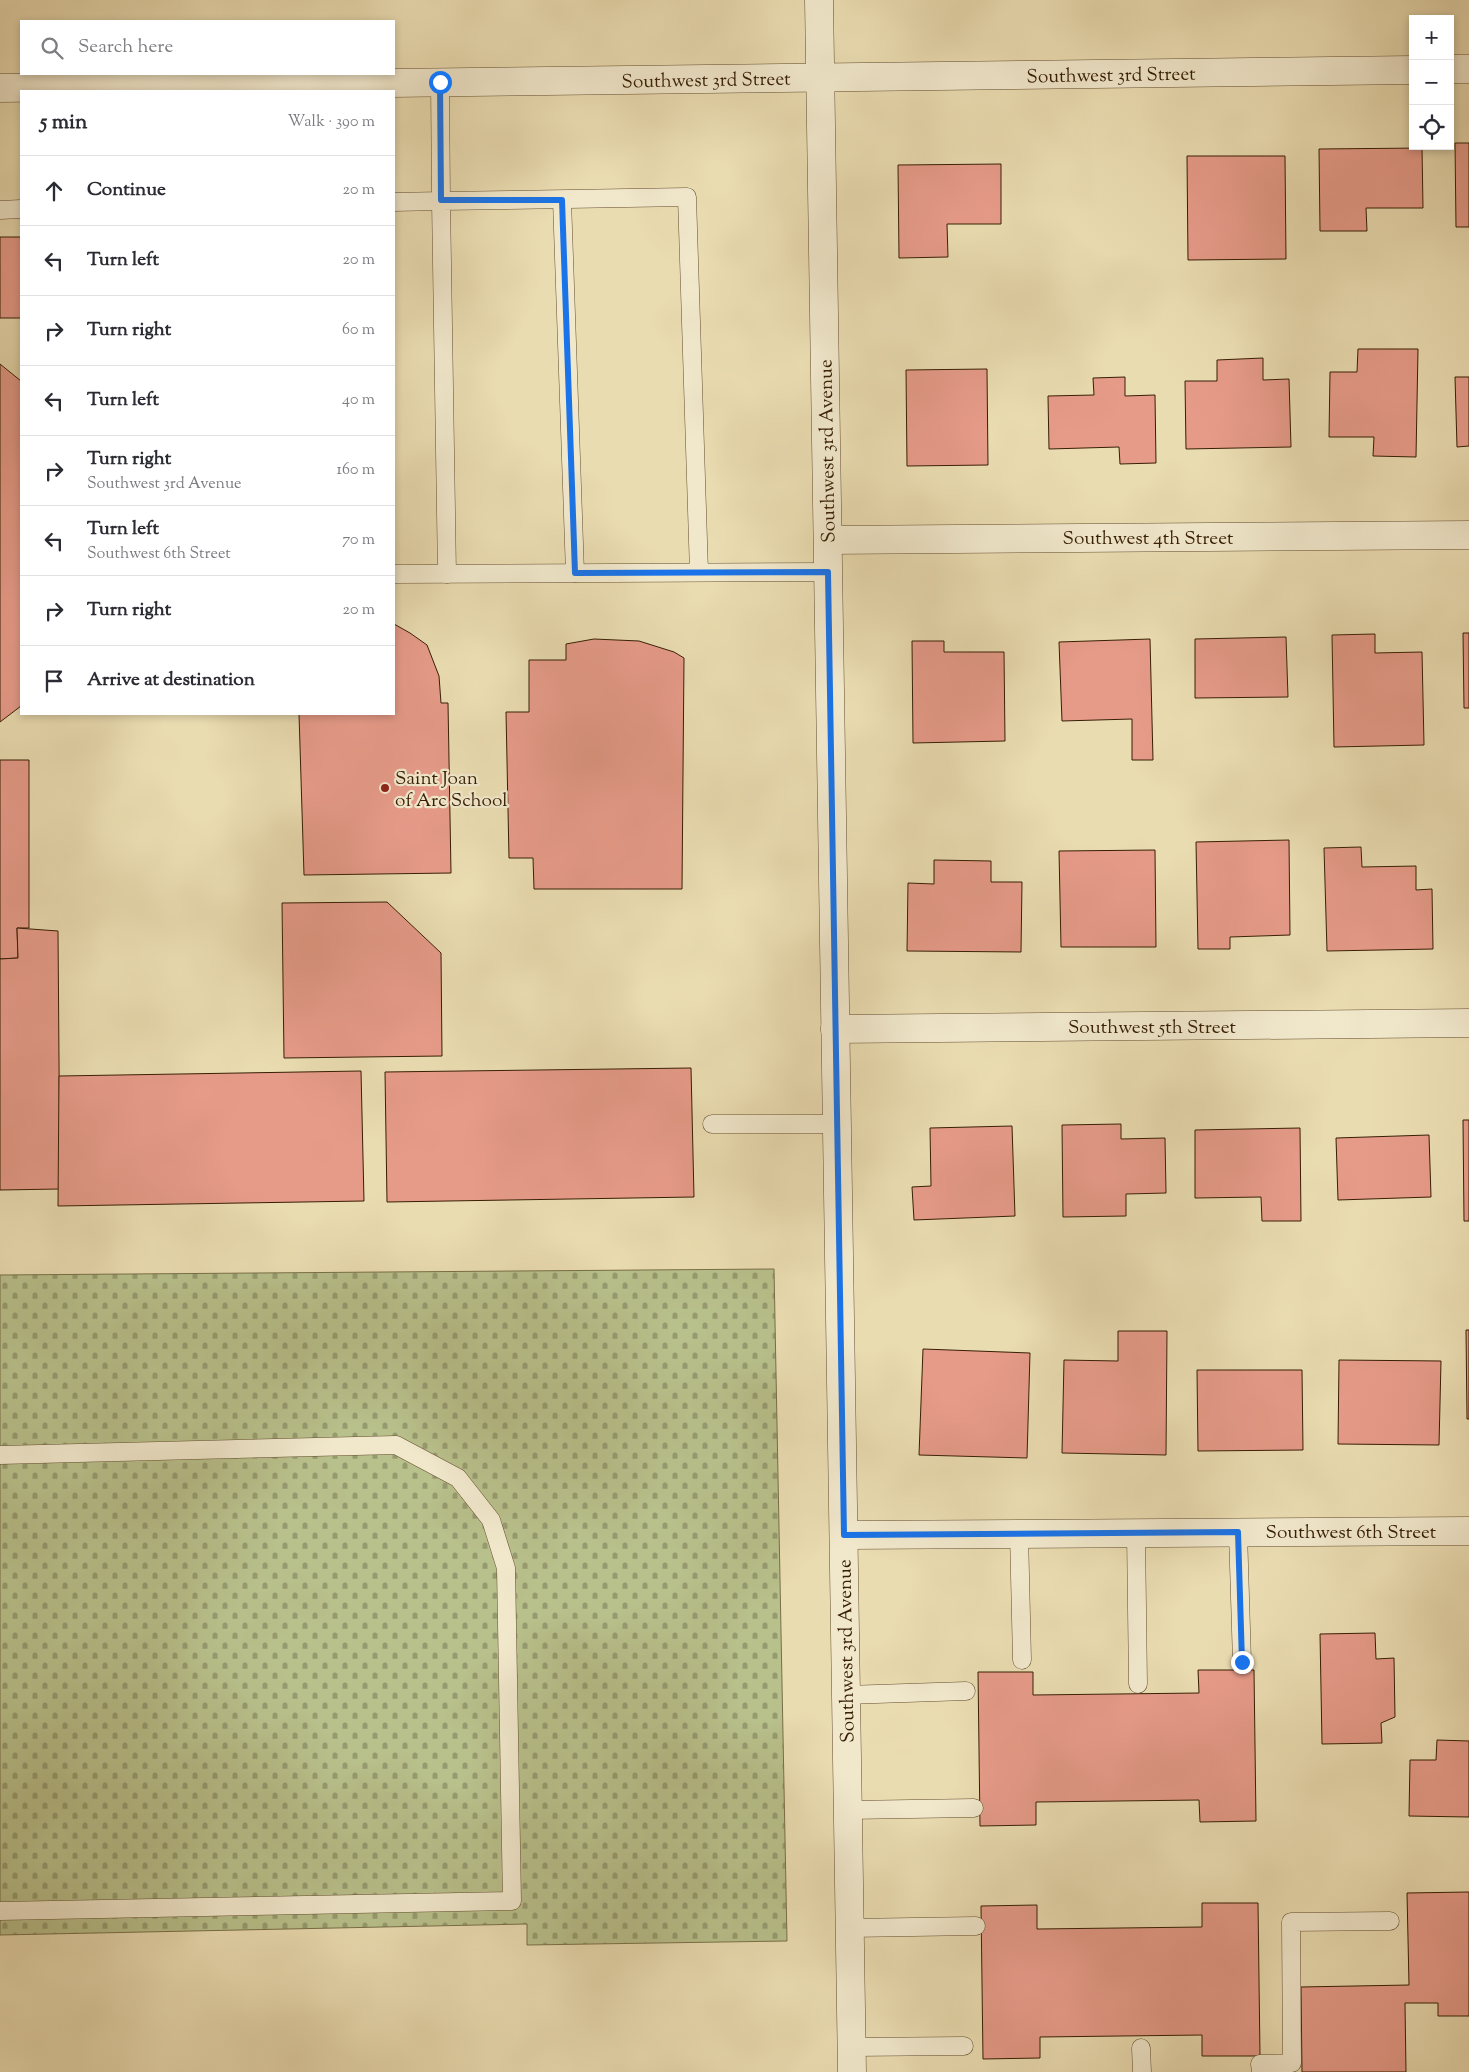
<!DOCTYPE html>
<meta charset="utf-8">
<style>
body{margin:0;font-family:"Sorts Mill Goudy",serif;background:#f2f2f3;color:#2b2b33}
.controls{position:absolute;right:15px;top:15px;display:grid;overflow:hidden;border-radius:0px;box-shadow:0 2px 8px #0003}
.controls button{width:45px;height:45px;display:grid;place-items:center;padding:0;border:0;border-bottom:1px solid #e1e1e2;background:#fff;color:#2b2b33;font:25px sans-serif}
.stop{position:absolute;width:15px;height:15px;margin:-11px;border:4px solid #1a73e8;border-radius:50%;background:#fff}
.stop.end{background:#1a73e8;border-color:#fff;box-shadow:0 1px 5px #0008}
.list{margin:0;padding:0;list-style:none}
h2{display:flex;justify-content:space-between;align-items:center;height:65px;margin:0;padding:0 20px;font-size:21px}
h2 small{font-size:16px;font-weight:400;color:#7c7c81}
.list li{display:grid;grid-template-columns:32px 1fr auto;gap:15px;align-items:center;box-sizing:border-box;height:70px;padding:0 20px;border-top:1px solid #e1e1e2}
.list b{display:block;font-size:19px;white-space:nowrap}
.list p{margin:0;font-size:16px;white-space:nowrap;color:#7c7c81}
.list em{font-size:16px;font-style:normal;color:#7c7c81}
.icon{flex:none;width:28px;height:28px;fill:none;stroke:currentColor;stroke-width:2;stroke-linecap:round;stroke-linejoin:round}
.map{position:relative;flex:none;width:1469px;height:2072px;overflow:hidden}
.search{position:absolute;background:#fff;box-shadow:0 2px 8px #0003;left:20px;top:20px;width:375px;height:55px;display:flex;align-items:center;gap:12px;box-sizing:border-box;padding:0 18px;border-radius:0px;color:#7c7c81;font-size:19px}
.panel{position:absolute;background:#fff;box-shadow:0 2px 8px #0003;left:20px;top:90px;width:375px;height:625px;border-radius:0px}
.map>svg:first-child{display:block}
.cemetery{fill:url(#cemetery-stones);stroke:#786f48}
.building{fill:#e69b89;stroke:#371e04}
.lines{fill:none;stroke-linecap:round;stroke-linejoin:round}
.lane-casing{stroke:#644e2f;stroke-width:19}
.street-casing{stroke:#644e2f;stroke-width:29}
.lane{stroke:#f1e8cc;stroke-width:18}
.street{stroke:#f1e8cc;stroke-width:28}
.route{stroke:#1a73e8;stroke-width:6}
.poi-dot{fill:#8f2418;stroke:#f1e8cc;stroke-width:2}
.labels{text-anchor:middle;stroke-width:4.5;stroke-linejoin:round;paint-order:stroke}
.street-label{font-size:19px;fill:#371e04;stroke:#f1e8cc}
.poi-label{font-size:19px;fill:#371e04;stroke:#f1e8cc;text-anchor:start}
</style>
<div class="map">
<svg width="1469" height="2072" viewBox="0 0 1469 2072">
<defs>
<pattern id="cemetery-stones" width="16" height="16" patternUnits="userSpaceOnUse" patternTransform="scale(1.25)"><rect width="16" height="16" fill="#b8c08b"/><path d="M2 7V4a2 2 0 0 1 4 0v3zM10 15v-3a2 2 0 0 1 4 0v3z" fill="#969b6f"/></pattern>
</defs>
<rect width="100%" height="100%" fill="#eadcb1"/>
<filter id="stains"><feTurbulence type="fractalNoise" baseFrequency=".004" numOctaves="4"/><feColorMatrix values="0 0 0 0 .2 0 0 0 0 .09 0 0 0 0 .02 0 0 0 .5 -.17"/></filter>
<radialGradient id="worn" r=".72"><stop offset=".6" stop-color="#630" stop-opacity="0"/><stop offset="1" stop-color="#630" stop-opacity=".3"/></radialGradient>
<path class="cemetery" d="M774 1269 787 1941 527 1945V1924L0 1935V1275Z"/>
<g class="building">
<path d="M1455 143H1469V227H1456Z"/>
<path d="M1422 148 1423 208H1366L1367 231H1320L1319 149Z"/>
<path d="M1187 156H1285L1286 259 1188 260Z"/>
<path d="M1001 164V224H947L948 257 899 258 898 165Z"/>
<rect x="0" y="237" width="21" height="81"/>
<path d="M1358 349H1418L1416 457 1373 456 1374 437H1329L1330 372H1357Z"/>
<path d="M1263 358V380L1289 379 1291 447 1186 449 1185 381H1217V360Z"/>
<path d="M0 364 21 381V706L0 722Z"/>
<path d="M987 369 988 465 907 466 906 370Z"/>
<path d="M1125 377V396L1155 395 1156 463 1120 464 1119 447 1049 449 1048 396 1094 395 1093 378Z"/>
<path d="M1455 377H1469V446L1457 447Z"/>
<path d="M394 624 410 633 427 645 439 676 441 703H448L451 873 304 875 299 714H394Z"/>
<path d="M1463 633H1469V708H1464Z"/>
<path d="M1375 634V653L1422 652 1424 745 1334 747 1332 635Z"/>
<path d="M1286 637 1288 697 1195 698V639Z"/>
<path d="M594 639 639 641 674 652 684 658 682 889H534L533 858H509L506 712H529V660H566V644Z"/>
<path d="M1150 639 1153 760H1132V719L1062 721 1059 642Z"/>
<path d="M912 641H944V652H1004L1005 741 913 743Z"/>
<path d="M0 760H29V928H17L18 958 0 959Z"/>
<path d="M1289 840 1290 935 1230 937V949H1198L1196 842Z"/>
<path d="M1361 847 1362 867 1416 866V890L1432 889 1433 949 1327 951 1324 848Z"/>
<path d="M1155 850 1156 947H1061L1059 851Z"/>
<path d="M934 860 991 861V882H1022L1021 952 907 951 908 883 934 884Z"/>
<path d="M387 902 441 953 442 1056 284 1058 282 903Z"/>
<path d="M17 928 58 931 60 1189 0 1190V959L18 958Z"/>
<path d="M691 1068 694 1197 387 1202 385 1072Z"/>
<path d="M361 1071 364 1201 58 1206 59 1076Z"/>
<path d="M1463 1120H1469V1221H1464Z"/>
<path d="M1121 1124V1139L1165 1138 1166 1193 1126 1194V1216L1063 1217 1062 1125Z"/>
<path d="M1012 1126 1015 1216 914 1220 912 1187 931 1186 930 1128Z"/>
<path d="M1300 1128 1301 1221H1262L1261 1197 1195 1198V1130Z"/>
<path d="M1429 1135 1431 1197 1338 1200 1336 1138Z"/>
<path d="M1466 1330H1469V1419H1467Z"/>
<path d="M1118 1331H1167L1166 1455 1062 1453 1064 1360 1118 1361Z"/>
<path d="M923 1349 1030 1353 1027 1458 919 1455Z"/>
<path d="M1339 1360 1441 1361 1439 1445 1338 1444Z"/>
<path d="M1197 1370H1302L1303 1450 1198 1451Z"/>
<path d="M1375 1633 1376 1659 1394 1658 1395 1717 1381 1723 1382 1743 1322 1744 1320 1634Z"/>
<path d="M1198 1670H1254L1256 1821 1200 1822 1199 1800 1036 1802V1825L980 1826 978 1672H1033V1695L1199 1693Z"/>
<path d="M1437 1740 1469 1741V1817L1409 1816 1410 1760H1436Z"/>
<path d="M1469 1892V2016H1438V2003H1405L1406 2072H1302L1301 1987 1409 1985 1407 1893Z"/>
<path d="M1202 1903H1258L1260 2056H1202V2035L1040 2037V2058L983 2059 981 1906 1037 1905V1929L1202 1927Z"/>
</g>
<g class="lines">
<defs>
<g id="lane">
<path d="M562 200 575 573"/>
<path d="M394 202 441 201 440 82"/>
<path d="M0 210 21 209"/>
<path d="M394 574 828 572"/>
<path d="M447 574 441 201 687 197 699 572"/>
<path d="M712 1124H836"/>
<path d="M0 1455 396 1445 458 1478 491 1520 506 1568 512 1901 0 1911"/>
<path d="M1238 1532 1242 1662"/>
<path d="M1019 1533 1022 1660"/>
<path d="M1136 1533 1138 1684"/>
<path d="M846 1695 966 1691"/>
<path d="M848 1810 974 1808"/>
<path d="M850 1928 976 1926"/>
<path d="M852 2047 964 2046"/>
<path d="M1141 2048 1142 2072"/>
<path d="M1261 2072 1260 2064 1292 2063 1291 1922 1390 1921"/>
</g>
<g id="street">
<path d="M819 0 852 2072"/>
<path d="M1450 69H1469"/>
<path d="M0 88 1413 70"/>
<path d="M828 540 1469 535"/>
<path d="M835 1029 1469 1023"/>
<path d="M844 1535 1469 1531"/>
</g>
</defs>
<use href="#lane" class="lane-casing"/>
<use href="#street" class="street-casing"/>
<use href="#lane" class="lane"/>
<use href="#street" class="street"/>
</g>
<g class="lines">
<path class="route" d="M440 82 441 200H562L575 573 828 572 844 1535 1238 1532 1242 1662"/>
</g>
<circle class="poi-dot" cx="385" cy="788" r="5"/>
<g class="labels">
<g class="street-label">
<text transform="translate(1111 74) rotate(-1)" y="7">Southwest 3rd Street</text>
<text transform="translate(706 79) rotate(-1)" y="7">Southwest 3rd Street</text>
<text transform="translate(826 451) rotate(-91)" y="7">Southwest 3rd Avenue</text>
<text x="1148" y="544">Southwest 4th Street</text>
<text x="1152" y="1033">Southwest 5th Street</text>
<text x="1351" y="1538">Southwest 6th Street</text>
<text transform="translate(845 1651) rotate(-91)" y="7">Southwest 3rd Avenue</text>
</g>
<g class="poi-label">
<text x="395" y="784">Saint Joan<tspan x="395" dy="22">of Arc School</tspan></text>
</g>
</g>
<rect width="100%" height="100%" filter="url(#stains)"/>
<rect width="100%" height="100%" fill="url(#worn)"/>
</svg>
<div class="controls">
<button>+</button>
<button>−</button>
<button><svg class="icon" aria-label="locate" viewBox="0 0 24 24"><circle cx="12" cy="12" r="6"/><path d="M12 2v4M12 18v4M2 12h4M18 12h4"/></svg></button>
</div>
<div class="stop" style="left:440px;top:82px"></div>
<div class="stop end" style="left:1242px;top:1662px"></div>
<div class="search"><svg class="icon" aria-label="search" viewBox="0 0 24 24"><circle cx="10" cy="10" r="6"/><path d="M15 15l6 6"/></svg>Search here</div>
<section class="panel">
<h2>5 min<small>Walk · 390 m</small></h2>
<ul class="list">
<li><svg class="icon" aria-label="ahead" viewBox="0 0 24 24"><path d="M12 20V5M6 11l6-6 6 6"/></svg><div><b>Continue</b></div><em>20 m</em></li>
<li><svg class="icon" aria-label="left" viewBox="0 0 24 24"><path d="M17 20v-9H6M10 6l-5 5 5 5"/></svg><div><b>Turn left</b></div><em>20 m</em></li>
<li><svg class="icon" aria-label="right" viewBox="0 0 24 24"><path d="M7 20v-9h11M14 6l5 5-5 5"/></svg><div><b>Turn right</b></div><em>60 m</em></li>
<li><svg class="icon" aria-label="left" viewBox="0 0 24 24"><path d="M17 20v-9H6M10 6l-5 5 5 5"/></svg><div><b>Turn left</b></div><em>40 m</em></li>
<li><svg class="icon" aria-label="right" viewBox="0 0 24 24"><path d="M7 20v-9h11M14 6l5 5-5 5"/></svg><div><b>Turn right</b><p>Southwest 3rd Avenue</p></div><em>160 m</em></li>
<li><svg class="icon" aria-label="left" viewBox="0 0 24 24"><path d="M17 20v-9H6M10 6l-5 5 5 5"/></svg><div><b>Turn left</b><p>Southwest 6th Street</p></div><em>70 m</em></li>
<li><svg class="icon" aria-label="right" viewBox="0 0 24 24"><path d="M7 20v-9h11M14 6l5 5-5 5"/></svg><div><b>Turn right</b></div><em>20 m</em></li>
<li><svg class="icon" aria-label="arrive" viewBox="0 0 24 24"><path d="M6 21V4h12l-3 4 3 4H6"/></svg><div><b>Arrive at destination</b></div></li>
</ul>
</section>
</div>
